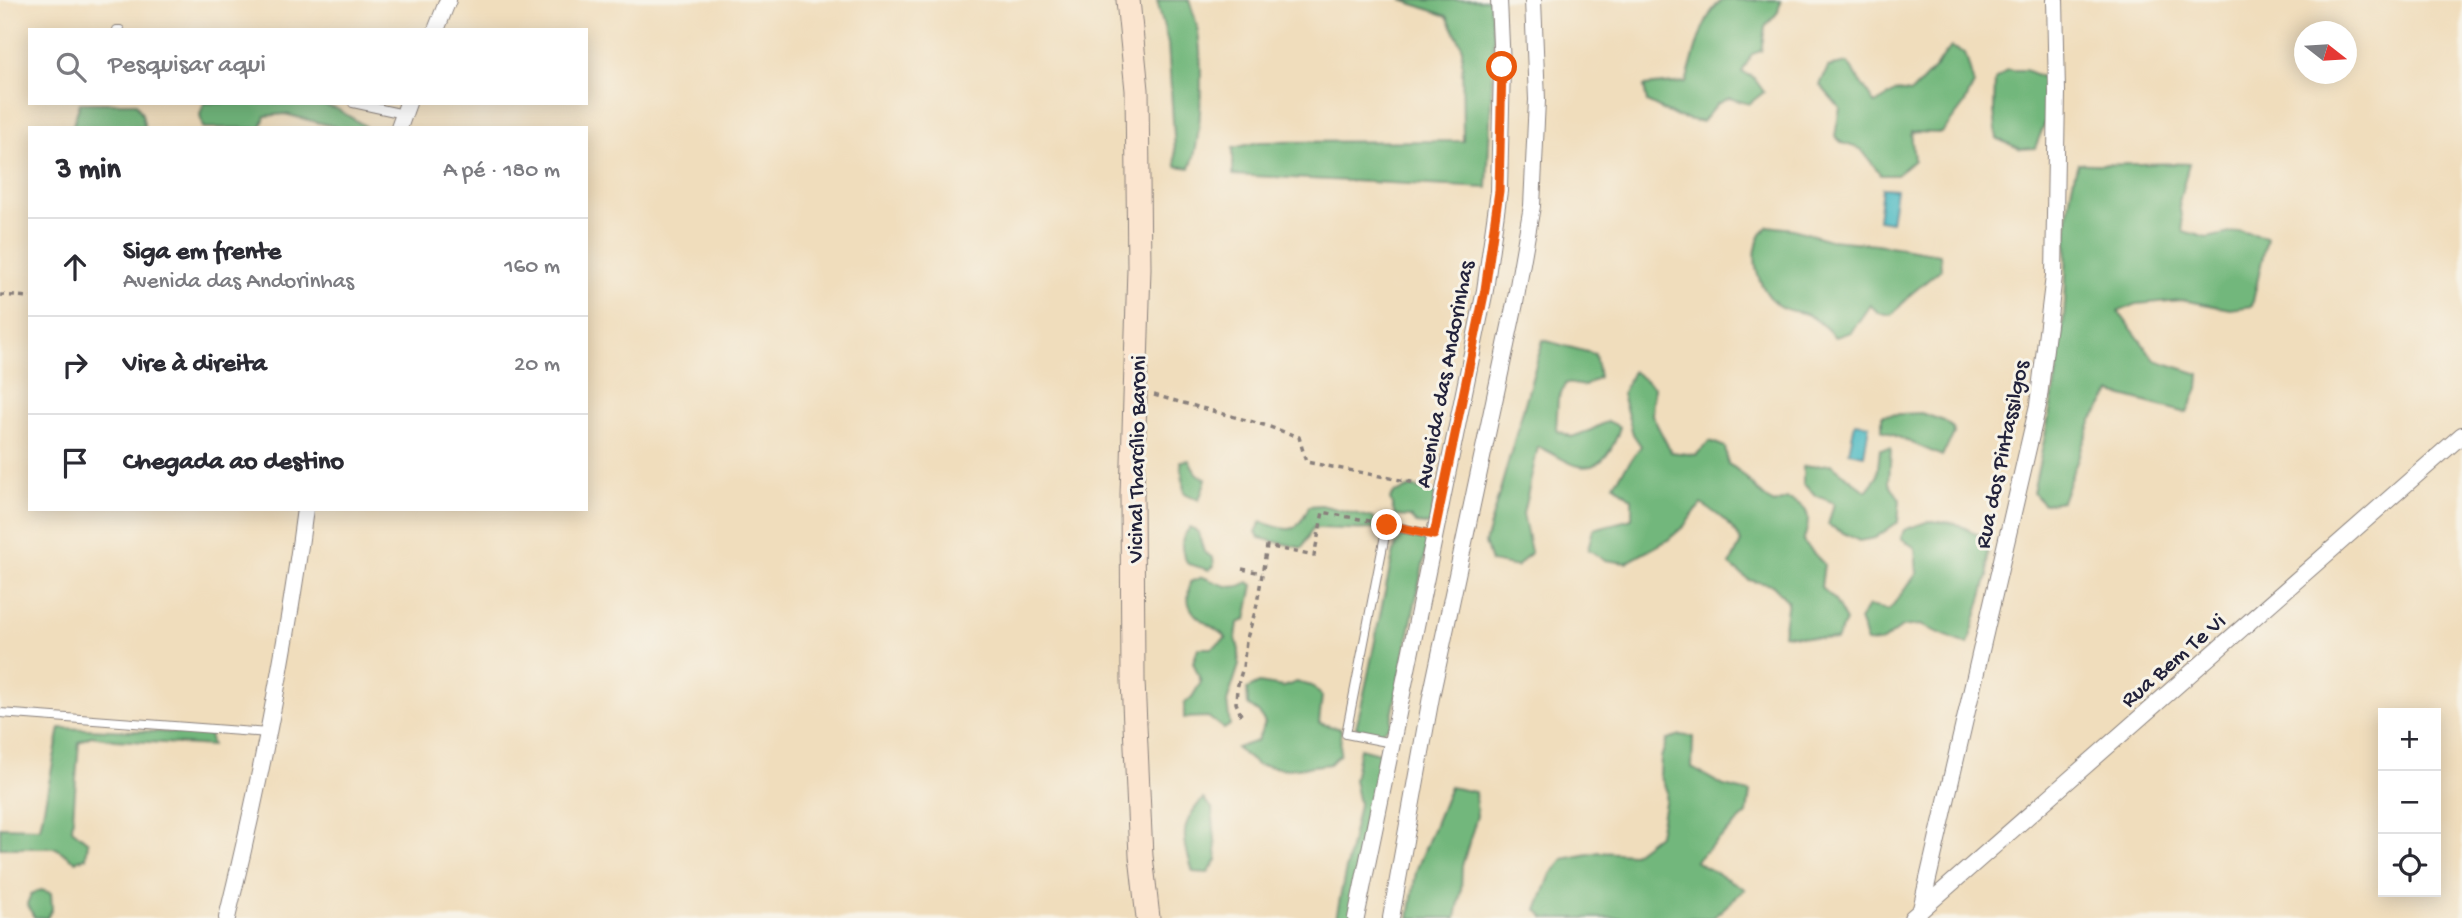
<!DOCTYPE html>
<html lang="pt">
<meta charset="utf-8">
<style>
body{margin:0;font-family:"Gochi Hand",sans-serif;background:#f2f2f3;color:#2b2b33}
.controls{position:absolute;right:21px;bottom:21px;display:grid;overflow:hidden;border-radius:0px;box-shadow:0 4px 18px #0003}
.controls button{width:63px;height:63px;display:grid;place-items:center;padding:0;border:0;border-bottom:2px solid #e1e1e2;background:#fff;color:#2b2b33;font:35px sans-serif}
.compass{position:absolute;left:2294px;top:21px;width:63px;height:63px;border-radius:50%;background:#fff;box-shadow:0 4px 18px #0003;rotate:107deg}
.stop{position:absolute;width:21px;height:21px;margin:-16px;border:5px solid #ea580c;border-radius:50%;background:#fff}
.stop.end{background:#ea580c;border-color:#fff;box-shadow:0 2px 7px #0008}
.list{margin:0;padding:0;list-style:none}
h2{display:flex;justify-content:space-between;align-items:center;height:91px;margin:0;padding:0 28px;font-size:30px}
h2 small{font-size:23px;font-weight:400;color:#7c7c81}
.list li{display:grid;grid-template-columns:46px 1fr auto;gap:21px;align-items:center;box-sizing:border-box;height:98px;padding:0 28px;border-top:2px solid #e1e1e2}
.list b{display:block;font-size:26px;white-space:nowrap}
.list p{margin:0;font-size:23px;white-space:nowrap;color:#7c7c81}
.list em{font-size:23px;font-style:normal;color:#7c7c81}
.icon{flex:none;width:38px;height:38px;fill:none;stroke:currentColor;stroke-width:2;stroke-linecap:round;stroke-linejoin:round}
.map{position:relative;flex:none;width:2462px;height:918px;overflow:hidden}
.search{position:absolute;background:#fff;box-shadow:0 4px 18px #0003;left:28px;top:28px;width:560px;height:77px;display:flex;align-items:center;gap:18px;box-sizing:border-box;padding:0 24px;border-radius:0px;color:#7c7c81;font-size:26px}
.panel{position:absolute;background:#fff;box-shadow:0 4px 18px #0003;left:28px;top:126px;width:560px;height:385px;border-radius:0px}
.map>svg:first-child{display:block}
.forest{fill:#72b77b;stroke:#4a6c5b;stroke-width:2}
.water{fill:#4bbac2;stroke:#366e7e;stroke-width:2}
.lines{fill:none;stroke-linecap:round;stroke-linejoin:round}
.lane-casing{stroke:#89807c;stroke-width:10}
.street-casing{stroke:#89807c;stroke-width:18}
.secondary-casing{stroke:#89807c;stroke-width:25}
.path{stroke:#89807c;stroke-width:3.5;stroke-dasharray:5 5;stroke-linecap:butt}
.lane{stroke:#fff;stroke-width:8}
.street{stroke:#fff;stroke-width:16}
.secondary{stroke:#fbe5cf;stroke-width:23}
.route{stroke:#ea580c;stroke-width:9}
.labels{text-anchor:middle;stroke-width:6;stroke-linejoin:round;paint-order:stroke}
.street-label{font-size:23px;fill:#22223b;stroke:#f7f3e8}
</style>
<div class="map">
<svg width="2462" height="918" viewBox="0 0 2462 918">
<rect width="100%" height="100%" fill="#f7f3e8"/>
<filter id="ink" filterUnits="userSpaceOnUse"><feTurbulence type="fractalNoise" baseFrequency=".0143" numOctaves="2"/><feDisplacementMap in="SourceGraphic" scale="14" xChannelSelector="R" yChannelSelector="G"/><feConvolveMatrix kernelMatrix="1 2 1 2 8 2 1 2 1" color-interpolation-filters="sRGB"/></filter>
<filter id="wash" filterUnits="userSpaceOnUse"><feTurbulence type="fractalNoise" baseFrequency=".00686" numOctaves="4" result="noise"/><feDisplacementMap in="SourceGraphic" scale="28" xChannelSelector="R" yChannelSelector="G"/><feGaussianBlur stdDeviation="1.57" result="paint"/><feColorMatrix in="noise" values="0 0 0 0 0 0 0 0 0 0 0 0 0 0 0 0 0 1.4 0 .05"/><feComposite in="paint" operator="in"/></filter>
<g filter="url(#wash)">
<rect width="100%" height="100%" fill="#f0ddbc"/>
<g class="forest">
<path d="M1157 0H1189C1192 9 1195 17 1197 26 1203 59 1203 139 1190 168L1176 166 1168 44Z"/>
<path d="M1402 0H1489L1494 36 1487 188 1233 175V148L1259 142 1463 141 1462 46 1447 16Z"/>
<path d="M1722 0H1781L1778 12 1765 27 1761 51 1752 54 1742 72 1754 78 1764 92 1749 104 1729 98 1717 104 1702 122 1677 117 1647 102 1644 86 1686 82C1695 56 1700 18 1722 0Z"/>
<path d="M1951 47 1965 53 1974 84 1964 104 1942 133 1911 132 1914 160 1897 175H1881L1861 149 1842 143 1835 136 1840 108 1820 85 1828 67 1848 63 1875 104 1897 91 1911 93 1933 70Z"/>
<path d="M2007 70H2025L2047 79 2048 115 2035 148 2021 149 1997 139 1994 111 1995 80Z"/>
<path d="M80 103H136L142 114 145 128H72Z"/>
<path d="M204 103H314L337 109 365 126 363 128H340L285 114 265 116 261 128H203L200 115Z"/>
<path d="M2078 163C2115 167 2152 162 2189 164L2179 202 2183 231 2207 238 2239 231 2267 237 2252 306 2230 309 2182 300 2137 304 2118 311 2155 360 2199 374 2198 389 2187 413 2111 393 2092 420 2062 501 2044 504 2033 493C2046 430 2061 367 2065 302 2068 256 2063 208 2078 163Z"/>
<path d="M1768 226 1793 229 1830 240 1876 244 1940 254 1941 269 1911 294 1892 315 1879 313 1870 305 1851 332 1835 337C1828 330 1819 320 1810 316 1801 311 1788 312 1779 306 1756 289 1745 247 1768 226Z"/>
<path d="M1543 340 1595 354 1599 377 1585 386 1566 383 1558 399 1556 430 1572 437 1591 430 1608 421 1620 427C1615 444 1603 472 1579 466 1568 464 1551 451 1538 447L1523 514 1531 552 1517 567 1491 562 1485 543Z"/>
<path d="M1633 371 1654 387 1652 415 1671 452 1696 455 1710 441 1725 447 1728 464C1747 473 1755 493 1774 504L1787 499C1812 506 1811 520 1803 542L1824 564 1821 587 1834 599 1846 621 1836 640 1783 634 1788 601 1772 585 1749 580 1730 565 1741 542C1732 524 1718 514 1701 504L1684 526 1668 540 1626 563 1605 560 1588 549 1593 529 1632 519V499L1614 484 1641 446 1633 434 1622 394Z"/>
<path d="M1921 413 1944 421 1953 428 1954 434 1942 456 1882 430V415Z"/>
<path d="M1891 448 1889 482 1900 500 1898 522 1875 538 1859 541 1828 525 1834 503 1817 496 1803 484V467L1831 464 1866 491 1877 477 1880 449Z"/>
<path d="M1189 460 1196 473 1206 479 1199 500 1184 493 1181 461Z"/>
<path d="M1411 487 1435 493 1431 525 1416 523 1410 517 1395 516 1390 499 1394 493Z"/>
<path d="M1321 505 1374 518 1376 528C1369 532 1326 527 1313 528L1302 548 1259 538 1256 532 1261 522C1290 531 1296 536 1309 506Z"/>
<path d="M1929 521 1955 523 1987 539 1988 576 1968 645 1920 625 1902 627 1880 643 1867 642 1859 620 1868 606 1889 610 1917 573 1915 548 1901 538 1904 530Z"/>
<path d="M1190 528 1198 532 1204 552 1213 558 1214 566 1209 570 1188 564C1180 550 1179 539 1190 528Z"/>
<path d="M1402 537 1428 540 1390 726 1378 734 1356 727C1372 666 1380 605 1396 544Z"/>
<path d="M1202 577C1218 582 1232 593 1248 582L1253 585 1246 620 1238 623 1236 638 1239 650V665L1227 702 1230 725 1224 729 1208 717 1184 718V704L1192 697 1201 682 1193 662 1198 648H1212L1226 638C1215 625 1195 622 1189 604 1187 599 1189 588 1190 582Z"/>
<path d="M1296 682 1312 686 1322 696 1319 723 1341 729 1340 754 1330 764 1288 769 1257 765 1236 748 1257 741 1265 723 1259 713 1248 705 1247 689 1259 683 1284 687Z"/>
<path d="M60 728 209 734 212 746 115 740 91 736 79 742 72 829 88 842 86 858 75 861 56 848H0V827L40 828Z"/>
<path d="M1681 735 1693 737 1692 768 1724 786 1750 792 1747 814 1695 861 1745 889 1713 918H1545L1537 910 1551 874 1563 859 1599 852 1633 854 1659 834 1667 792 1660 775 1661 758 1667 739Z"/>
<path d="M1360 748 1383 754 1350 918H1336L1359 804 1354 780Z"/>
<path d="M1450 787 1475 792 1477 816 1462 866 1461 891 1456 918H1409L1416 871Z"/>
<path d="M1203 799 1212 808 1217 860 1208 873 1193 872C1183 840 1178 825 1203 799Z"/>
<path d="M41 890 51 893 52 909 47 918 34 917 27 904 31 894Z"/>
</g>
<g class="water">
<path d="M1882 188 1896 189 1891 222 1878 220Z"/>
<path d="M1855 423 1869 425 1864 455 1849 452Z"/>
</g>
</g>
<g filter="url(#ink)">
<g class="lines">
<defs>
<g id="lane">
<path d="M117 30H120"/>
<path d="M353 103 404 114"/>
<path d="M0 713 268 733"/>
<path d="M1392 743 1346 734 1387 525 1434 535"/>
</g>
<g id="street">
<path d="M436 30 448 0"/>
<path d="M399 128 408 103"/>
<path d="M1921 909 2038 405 2054 276 2057 92 2055 0"/>
<path d="M227 918C260 783 287 647 305 509"/>
<path d="M1356 918 1485 290 1499 191 1502 67 1499 0"/>
<path d="M1391 918 1431 697 1515 303 1532 206 1537 100 1533 0"/>
<path d="M1912 918 2462 435"/>
</g>
<path id="secondary" d="M1128 0 1137 90 1139 268 1132 495 1133 681 1141 856 1148 918"/>
</defs>
<use href="#lane" class="lane-casing"/>
<use href="#street" class="street-casing"/>
<use href="#secondary" class="secondary-casing"/>
<g class="path">
<path d="M0 295 30 297"/>
<path d="M1154 395 1264 425 1299 437 1306 462 1427 485"/>
<path d="M1242 569 1262 573"/>
<path d="M1241 715 1236 703 1237 688 1243 667 1246 641 1256 609 1267 546 1314 556 1323 512 1375 522"/>
</g>
<use href="#lane" class="lane"/>
<use href="#street" class="street"/>
<use href="#secondary" class="secondary"/>
</g>
</g>
<g class="lines" filter="url(#ink)">
<path class="route" d="M1387 525 1434 535 1485 290 1499 191 1502 67"/>
</g>
<g class="labels">
<g class="street-label">
<text transform="translate(1443 374) rotate(-79)" y="8">Avenida das Andorinhas</text>
<text transform="translate(2000 454) rotate(-78)" y="8">Rua dos Pintassilgos</text>
<text transform="translate(1135 459) rotate(-89)" y="8">Vicinal Tharcílio Baroni</text>
<text transform="translate(2172 659) rotate(-41)" y="8">Rua Bem Te Vi</text>
</g>
</g>
</svg>
<div class="controls">
<button>+</button>
<button>−</button>
<button><svg class="icon" aria-label="locate" viewBox="0 0 24 24"><circle cx="12" cy="12" r="6"/><path d="M12 2v4M12 18v4M2 12h4M18 12h4"/></svg></button>
</div>
<svg class="compass" viewBox="-18 -18 36 36"><path d="M0-13l5 13h-10z" fill="#e53935"/><path d="M0 13l5-13h-10z" fill="#7c7c81"/></svg>
<div class="stop" style="left:1502px;top:67px"></div>
<div class="stop end" style="left:1387px;top:525px"></div>
<div class="search"><svg class="icon" aria-label="search" viewBox="0 0 24 24"><circle cx="10" cy="10" r="6"/><path d="M15 15l6 6"/></svg>Pesquisar aqui</div>
<section class="panel">
<h2>3 min<small>A pé · 180 m</small></h2>
<ul class="list">
<li><svg class="icon" aria-label="ahead" viewBox="0 0 24 24"><path d="M12 20V5M6 11l6-6 6 6"/></svg><div><b>Siga em frente</b><p>Avenida das Andorinhas</p></div><em>160 m</em></li>
<li><svg class="icon" aria-label="right" viewBox="0 0 24 24"><path d="M7 20v-9h11M14 6l5 5-5 5"/></svg><div><b>Vire à direita</b></div><em>20 m</em></li>
<li><svg class="icon" aria-label="arrive" viewBox="0 0 24 24"><path d="M6 21V4h12l-3 4 3 4H6"/></svg><div><b>Chegada ao destino</b></div></li>
</ul>
</section>
</div>
